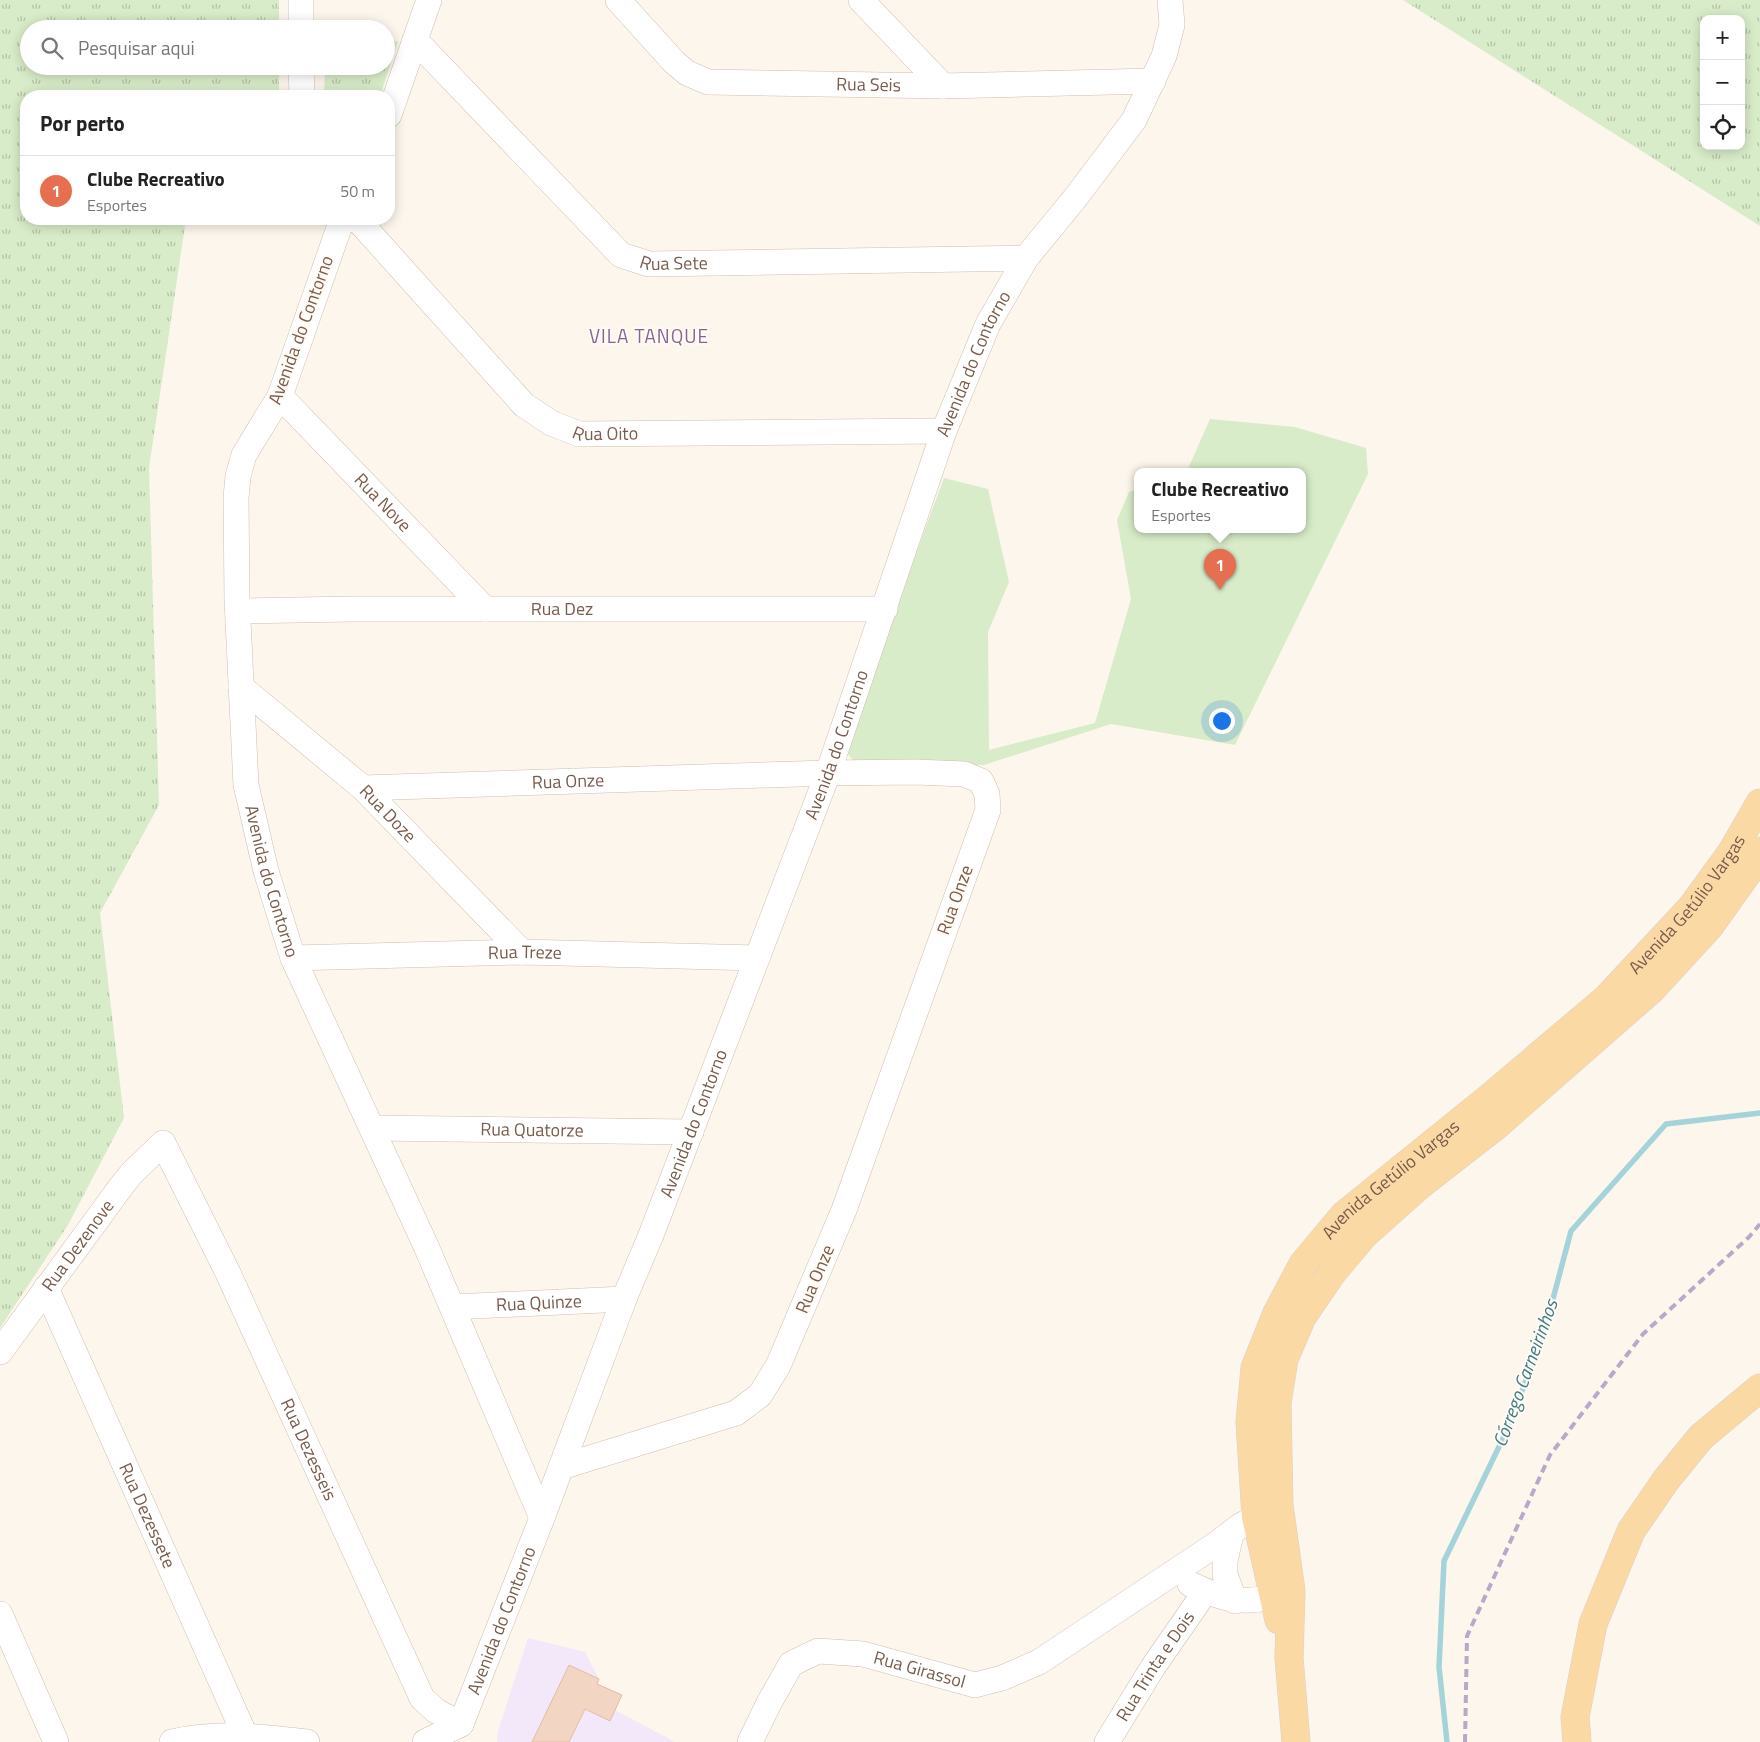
<!DOCTYPE html>
<html lang="pt">
<meta charset="utf-8">
<style>
body{margin:0;font-family:"Titillium Web",sans-serif;background:#f2f2f2;color:#222}
.controls{position:absolute;right:15px;top:15px;display:grid;overflow:hidden;border-radius:10px;box-shadow:0 2px 12px #0003}
.controls button{width:45px;height:45px;display:grid;place-items:center;padding:0;border:0;border-bottom:1px solid #e0e0e0;background:#fff;color:#222;font:25px sans-serif}
.you{position:absolute;left:1221px;top:720px;width:18px;height:18px;margin:-12px;border:4px solid #fff;border-radius:50%;background:#1a73e8;box-shadow:0 0 0 8px #1a73e833}
.badge{display:grid;place-items:center;width:32px;height:32px;border-radius:50%;background:#e76f51;color:#fff;font-size:16px;font-weight:700}
.pin{position:absolute;translate:-50% -41px;filter:drop-shadow(0 1px 2px #0008)}
.pin::after{content:'';position:absolute;top:26px;width:18px;height:15px;background:inherit;clip-path:polygon(0 0,100% 0,50% 100%)}
.popup{position:absolute;left:1134px;top:468px;width:172px;height:65px;box-sizing:border-box;display:grid;place-content:center;border-radius:10px;background:#fff;filter:drop-shadow(0 1px 4px #0005);font-size:16px;white-space:nowrap;color:#767676}
.popup b{font-size:19px;color:#222}
.popup::after{content:'';position:absolute;left:50%;top:100%;margin-left:-10px;border:10px solid transparent;border-top-color:#fff}
.list{margin:0;padding:0;list-style:none}
h2{display:flex;justify-content:space-between;align-items:center;height:65px;margin:0;padding:0 20px;font-size:21px}
h2 small{font-size:16px;font-weight:400;color:#767676}
.list li{display:grid;grid-template-columns:32px 1fr auto;gap:15px;align-items:center;box-sizing:border-box;height:70px;padding:0 20px;border-top:1px solid #e0e0e0}
.list b{display:block;font-size:19px;white-space:nowrap}
.list p{margin:0;font-size:16px;white-space:nowrap;color:#767676}
.list em{font-size:16px;font-style:normal;color:#767676}
.icon{flex:none;width:28px;height:28px;fill:none;stroke:currentColor;stroke-width:2;stroke-linecap:round;stroke-linejoin:round}
.map{position:relative;flex:none;width:1760px;height:1742px;overflow:hidden}
.search{position:absolute;background:#fff;box-shadow:0 2px 12px #0003;left:20px;top:20px;width:375px;height:55px;display:flex;align-items:center;gap:12px;box-sizing:border-box;padding:0 18px;border-radius:28px;color:#767676;font-size:19px}
.panel{position:absolute;background:#fff;box-shadow:0 2px 12px #0003;left:20px;top:90px;width:375px;height:135px;border-radius:20px}
.map>svg:first-child{display:block}
.education{fill:#f3e8fa}
.park{fill:url(#park-tufts);fill-rule:evenodd}
.garden{fill:#d8ecc9}
.lines{fill:none;stroke-linecap:round;stroke-linejoin:round}
.stream{stroke:#a5d3da;stroke-width:5.5}
.building{fill:#f3d5c3;stroke:#e6bba3}
.minor-casing{stroke:#d1beb0;stroke-width:26}
.major-casing{stroke:#dad1cd;stroke-width:29}
.minor{stroke:#fff;stroke-width:25}
.major{stroke:#fbd9a5;stroke-width:28}
.rail{stroke:#b9a8c9;stroke-width:4;stroke-dasharray:8 5;stroke-linecap:butt}
.labels{text-anchor:middle;stroke-width:4;stroke-linejoin:round;paint-order:stroke}
.street-label{font-size:18px;fill:#7a5c4d;stroke:#fffaf3}
.neighbourhood-label{font-size:19px;letter-spacing:1px;fill:#846695;stroke:#fffaf3}
.water-label{font-size:19px;font-style:italic;fill:#437c86;stroke:#fffaf3}
</style>
<div class="map">
<svg width="1760" height="1742" viewBox="0 0 1760 1742">
<defs>
<pattern id="park-tufts" width="24" height="20" patternUnits="userSpaceOnUse" patternTransform="scale(1.25)"><rect width="24" height="20" fill="#d8ecc9"/><path d="M3 7l-1-3M5 7V3M7 7l1-3M15 17l-1-3M17 17v-4M19 17l1-3" fill="none" stroke="#b4c2a5"/></pattern>
</defs>
<rect width="100%" height="100%" fill="#fdf6ec"/>
<path class="education" d="M528 1638 585 1652 599 1679 597 1684 622 1695 615 1710 675 1742H497L498 1731Z"/>
<g class="park">
<path d="M0 0H279V29H29V66H279V96H26V219H186L149 468 159 805 100 913 124 1118 68 1225 0 1328Z"/>
<path d="M1403 0H1760V226ZM1704 19H1741V146H1704Z"/>
<path d="M386 38 398 42 380 96H324L325 66H386Z"/>
</g>
<path class="garden" d="M1210 419 1295 427 1366 448 1368 474 1235 745 1111 724 984 765H869C856 763 848 760 845 745L944 478 988 489 1009 582 988 632 989 750 1095 723 1131 599 1117 520 1129 492 1137 490 1138 529H1302V471H1187Z"/>
<g class="lines">
<path class="stream" d="M1447 1742 1439 1667 1444 1561 1509 1426 1545 1329 1571 1231 1666 1124 1760 1113"/>
</g>
<path class="building" d="M569 1665 599 1679 597 1684 622 1695 610 1721 585 1709 569 1742H532Z"/>
<g class="lines">
<defs>
<g id="minor">
<path d="M301 0V29"/>
<path id="s1" d="M618 0 674 62 687 73 708 82 943 86 1153 81"/>
<path d="M861 0 943 86"/>
<path id="s2" d="M415 40 621 255 649 264 1026 258"/>
<path d="M301 66 302 96"/>
<path d="M389 115 429 0"/>
<path id="s3" d="M348 219 340 225 280 396 244 455 238 476 236 498 237 600 246 785 266 871 293 958 426 1246 542 1518"/>
<path id="s4" d="M357 219 524 405 551 423 579 434 944 431"/>
<path id="s5" d="M280 396 485 609"/>
<path id="s6" d="M238 611 353 609H885"/>
<path id="s7" d="M241 687 363 788 522 952"/>
<path id="s8" d="M363 788 828 773 915 772 964 774 981 781 987 794 988 810 844 1210 778 1366 760 1395 736 1413 561 1467"/>
<path id="s9" d="M293 958 522 952 757 958"/>
<path id="s10" d="M373 1128 691 1132"/>
<path id="s11" d="M46 1288 248 1742"/>
<path id="s12" d="M453 1307 624 1299"/>
<path id="s13" d="M0 1352 120 1188 131 1174 163 1143 228 1273 422 1698 436 1711 461 1724"/>
<path d="M1231 1534 1225 1561V1575L1235 1601"/>
<path d="M1190 1584C1227 1602 1252 1606 1291 1591"/>
<path d="M0 1614 56 1742"/>
<path id="s14" d="M461 1724 542 1518 624 1299 651 1235 828 773 944 431 988 324 1026 258 1076 197 1134 120 1164 56 1172 25 1170 0"/>
<path d="M172 1742C218 1731 260 1737 307 1742"/>
<path d="M425 1742 461 1724"/>
<path id="s15" d="M750 1742 769 1703 791 1664 818 1651 863 1654 975 1685 1002 1678 1039 1662 1215 1545 1240 1526 1273 1508"/>
<path id="s16" d="M1107 1742 1153 1667 1205 1592"/>
</g>
<g id="major">
<path id="s17" d="M1279 1620 1256 1517 1250 1422 1255 1368 1277 1313 1303 1264 1344 1215 1489 1098 1607 998 1691 908 1731 853 1760 803"/>
<path d="M1296 1742 1289 1658 1291 1591 1279 1505 1277 1403 1284 1359 1302 1317 1332 1273 1364 1235 1420 1185 1497 1125 1652 989 1709 927 1754 864 1760 851"/>
<path d="M1577 1742 1575 1717 1593 1624 1631 1531 1666 1480 1701 1437 1760 1388"/>
</g>
</defs>
<use href="#minor" class="minor-casing"/>
<use href="#major" class="major-casing"/>
<use href="#minor" class="minor"/>
<use href="#major" class="major"/>
<path class="rail" d="M1465 1742 1467 1636 1550 1455 1643 1334 1749 1237 1760 1224"/>
</g>
<g class="labels">
<g class="street-label">
<text dy="6" stroke="none"><textPath href="#s1" startOffset="284">Rua Seis</textPath></text>
<text dy="6" stroke="none"><textPath href="#s2" startOffset="352">Rua Sete</textPath></text>
<text transform="translate(301 330) rotate(-70)" y="6">Avenida do Contorno</text>
<text dy="6" stroke="none"><textPath href="#s14" startOffset="1454">Avenida do Contorno</textPath></text>
<text dy="6" stroke="none"><textPath href="#s4" startOffset="339">Rua Oito</textPath></text>
<text dy="6" stroke="none"><textPath href="#s5" startOffset="148">Rua Nove</textPath></text>
<text dy="6" stroke="none"><textPath href="#s6" startOffset="324">Rua Dez</textPath></text>
<text dy="6" stroke="none"><textPath href="#s14" startOffset="1049">Avenida do Contorno</textPath></text>
<text dy="6" stroke="none"><textPath href="#s8" startOffset="205">Rua Onze</textPath></text>
<text dy="6" stroke="none"><textPath href="#s7" startOffset="194">Rua Doze</textPath></text>
<text dy="6" stroke="none"><textPath href="#s3" startOffset="691">Avenida do Contorno</textPath></text>
<text transform="translate(955 900) rotate(-70)" y="6">Rua Onze</text>
<text dy="6" stroke="none"><textPath href="#s17" startOffset="898">Avenida Getúlio Vargas</textPath></text>
<text dy="6" stroke="none"><textPath href="#s9" startOffset="232">Rua Treze</textPath></text>
<text dy="6" stroke="none"><textPath href="#s14" startOffset="644">Avenida do Contorno</textPath></text>
<text dy="6" stroke="none"><textPath href="#s10" startOffset="159">Rua Quatorze</textPath></text>
<text dy="6" stroke="none"><textPath href="#s17" startOffset="492">Avenida Getúlio Vargas</textPath></text>
<text dy="6" stroke="none"><textPath href="#s13" startOffset="132">Rua Dezenove</textPath></text>
<text transform="translate(815 1279) rotate(-67)" y="6">Rua Onze</text>
<text dy="6" stroke="none"><textPath href="#s12" startOffset="86">Rua Quinze</textPath></text>
<text dy="6" stroke="none"><textPath href="#s13" startOffset="605">Rua Dezesseis</textPath></text>
<text dy="6" stroke="none"><textPath href="#s11" startOffset="249">Rua Dezessete</textPath></text>
<text dy="6" stroke="none"><textPath href="#s14" startOffset="111">Avenida do Contorno</textPath></text>
<text dy="6" stroke="none"><textPath href="#s16" startOffset="90">Rua Trinta e Dois</textPath></text>
<text dy="6" stroke="none"><textPath href="#s15" startOffset="222">Rua Girassol</textPath></text>
</g>
<g class="neighbourhood-label">
<text x="649" y="343">VILA TANQUE</text>
</g>
<g class="water-label">
<text transform="translate(1525 1373) rotate(-70)" y="7">Córrego Carneirinhos</text>
</g>
</g>
</svg>
<div class="controls">
<button>+</button>
<button>−</button>
<button><svg class="icon" aria-label="locate" viewBox="0 0 24 24"><circle cx="12" cy="12" r="6"/><path d="M12 2v4M12 18v4M2 12h4M18 12h4"/></svg></button>
</div>
<div class="you"></div>
<div class="pin badge" style="left:1220px;top:590px">1</div>
<div class="popup"><b>Clube Recreativo</b>Esportes</div>
<div class="search"><svg class="icon" aria-label="search" viewBox="0 0 24 24"><circle cx="10" cy="10" r="6"/><path d="M15 15l6 6"/></svg>Pesquisar aqui</div>
<section class="panel">
<h2>Por perto<small></small></h2>
<ul class="list">
<li><span class="badge">1</span><div><b>Clube Recreativo</b><p>Esportes</p></div><em>50 m</em></li>
</ul>
</section>
</div>
